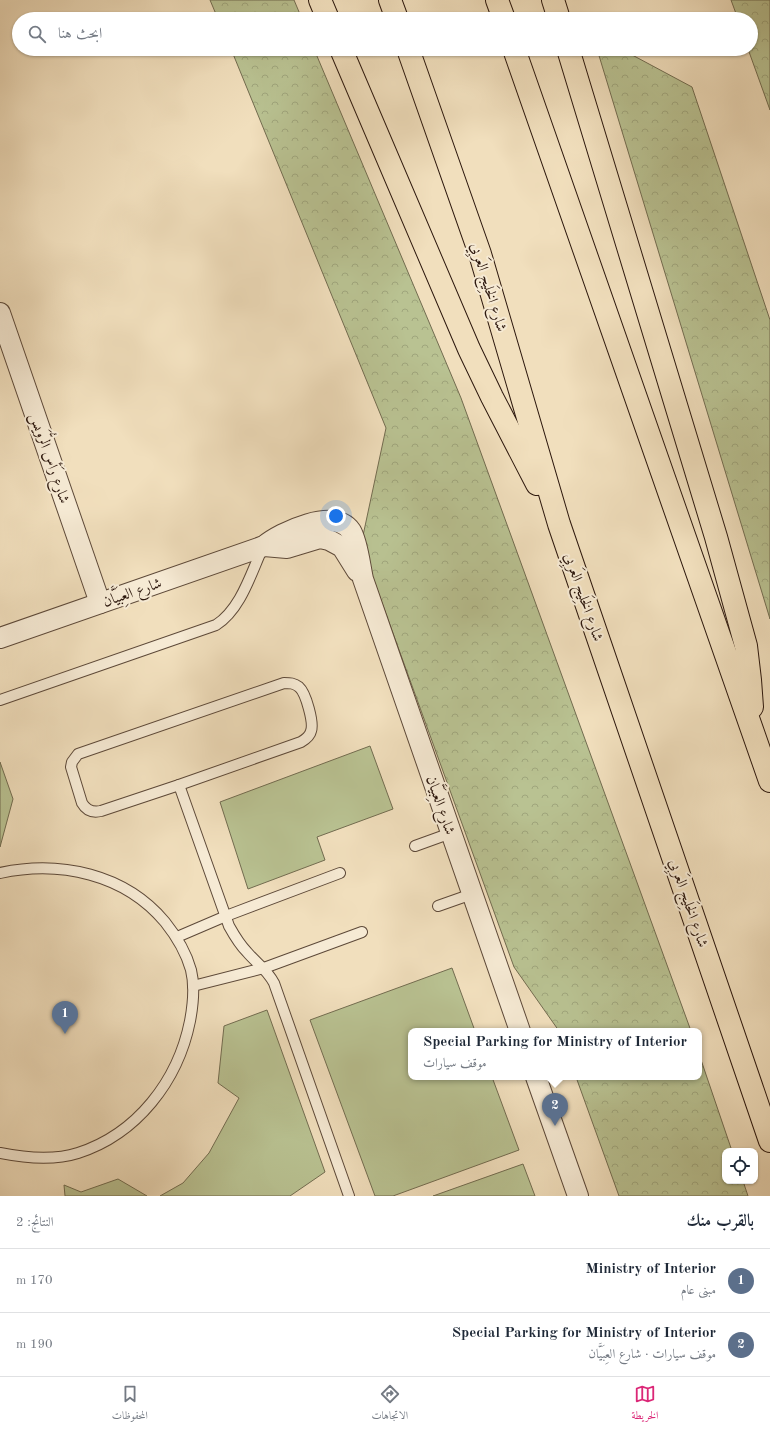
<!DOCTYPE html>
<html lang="ar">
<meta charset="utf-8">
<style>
body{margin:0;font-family:"Old Standard TT",Amiri,serif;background:#f6f6f7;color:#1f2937;direction:rtl}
.controls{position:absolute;right:12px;bottom:12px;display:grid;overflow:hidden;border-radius:8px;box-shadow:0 1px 3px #0004}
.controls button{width:36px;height:36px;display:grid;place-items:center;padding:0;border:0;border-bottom:1px solid #e0e1e3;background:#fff;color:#1f2937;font:20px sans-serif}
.you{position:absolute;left:336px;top:516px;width:14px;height:14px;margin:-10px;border:3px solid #fff;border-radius:50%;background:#1a73e8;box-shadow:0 0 0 6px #1a73e833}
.badge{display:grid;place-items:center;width:26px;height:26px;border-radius:50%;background:#db2777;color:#fff;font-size:13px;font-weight:700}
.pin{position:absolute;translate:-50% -33px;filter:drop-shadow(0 1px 2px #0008)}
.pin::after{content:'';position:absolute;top:21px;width:14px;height:12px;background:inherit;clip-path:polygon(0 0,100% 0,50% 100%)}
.popup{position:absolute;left:408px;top:1028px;width:294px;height:52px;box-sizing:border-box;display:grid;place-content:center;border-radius:8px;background:#fff;filter:drop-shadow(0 1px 3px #0005);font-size:13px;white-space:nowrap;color:#747a83}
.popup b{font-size:15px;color:#1f2937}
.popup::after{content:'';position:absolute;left:50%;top:100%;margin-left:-8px;border:8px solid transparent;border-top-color:#fff}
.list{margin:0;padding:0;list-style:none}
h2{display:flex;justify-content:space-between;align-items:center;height:52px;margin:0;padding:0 16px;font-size:17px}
h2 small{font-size:13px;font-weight:400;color:#747a83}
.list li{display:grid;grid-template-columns:26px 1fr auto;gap:12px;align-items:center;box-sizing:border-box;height:64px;padding:0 16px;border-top:1px solid #e0e1e3}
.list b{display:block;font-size:15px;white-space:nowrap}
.list p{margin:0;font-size:13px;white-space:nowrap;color:#747a83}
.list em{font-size:13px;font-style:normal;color:#747a83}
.icon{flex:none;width:22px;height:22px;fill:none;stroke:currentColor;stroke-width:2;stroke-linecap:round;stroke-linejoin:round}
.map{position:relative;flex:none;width:770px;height:1196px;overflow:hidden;direction:ltr}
.search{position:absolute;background:#fff;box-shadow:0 1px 3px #0004;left:12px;right:12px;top:12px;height:44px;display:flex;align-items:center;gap:10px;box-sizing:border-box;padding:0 14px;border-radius:22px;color:#747a83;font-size:15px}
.sheet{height:180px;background:#fff}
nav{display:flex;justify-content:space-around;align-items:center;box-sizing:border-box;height:56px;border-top:1px solid #e0e1e3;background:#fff;font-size:11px;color:#747a83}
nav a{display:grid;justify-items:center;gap:2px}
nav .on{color:#db2777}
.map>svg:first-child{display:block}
.grass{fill:#b9c292;stroke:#726c50}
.forest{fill:url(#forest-crowns);stroke:#726c50}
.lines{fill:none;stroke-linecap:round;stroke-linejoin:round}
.service-casing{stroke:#5d4939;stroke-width:12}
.minor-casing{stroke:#5d4939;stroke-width:22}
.trunk-casing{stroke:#2c170d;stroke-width:24}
.service{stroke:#f6ead4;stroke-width:10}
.minor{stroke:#f6ead4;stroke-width:20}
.trunk{stroke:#f1dfbd;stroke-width:22}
.labels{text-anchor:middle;stroke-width:4;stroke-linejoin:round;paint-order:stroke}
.street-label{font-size:15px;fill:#2c170d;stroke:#f6ead4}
</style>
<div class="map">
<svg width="770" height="1196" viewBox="0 0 770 1196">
<defs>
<pattern id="forest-crowns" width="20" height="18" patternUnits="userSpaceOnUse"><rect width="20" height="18" fill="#b9c292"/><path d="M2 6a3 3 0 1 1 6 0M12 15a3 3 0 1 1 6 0" fill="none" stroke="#9fa67d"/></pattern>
</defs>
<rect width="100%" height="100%" fill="#f1dfbd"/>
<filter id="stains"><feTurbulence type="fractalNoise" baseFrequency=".005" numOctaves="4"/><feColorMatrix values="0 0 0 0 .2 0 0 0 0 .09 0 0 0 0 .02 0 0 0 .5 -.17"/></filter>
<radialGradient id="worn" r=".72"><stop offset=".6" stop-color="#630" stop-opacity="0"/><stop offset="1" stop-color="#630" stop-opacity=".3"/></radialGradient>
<g class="grass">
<path d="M370 746 393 809 317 837 325 860 248 889 220 802Z"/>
<path d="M0 762 13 799 0 847Z"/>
<path d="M452 968 475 1031H411V1077H492L519 1150 393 1196H375L310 1020Z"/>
<path d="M267 1010 325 1172 290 1196H160L183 1183 209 1153 239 1098 218 1083 224 1026Z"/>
<path d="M523 1164 535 1196H433Z"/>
<path d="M118 1179 147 1196H65L64 1185 81 1192Z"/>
</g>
<g class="forest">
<path d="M210 0H294L302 19H218Z"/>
<path d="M731 0H770V110L748 49H751V19H738Z"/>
<path d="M231 49H314L461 398 691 1031H559L514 967 361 545 386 428Z"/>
<path d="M597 49H621L692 87 770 320V619Z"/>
<path d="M699 1054 732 1151H725V1181H743L748 1196H619L576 1077H699Z"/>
</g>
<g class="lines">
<defs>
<g id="service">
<path d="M284 683C290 683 294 683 299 687 306 693 314 723 311 731 310 736 306 739 301 742L179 785 101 811C92 813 86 810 82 803L71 767 72 762 78 754Z"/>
<path d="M0 700 216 625C241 609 251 573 263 547"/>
<path d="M179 785 229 926C234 935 239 944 247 952 257 964 266 968 274 983L349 1196"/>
<path d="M415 846 451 833"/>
<path d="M0 873C60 860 125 874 165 922 177 937 186 952 191 970 195 986 193 1005 190 1021 178 1081 137 1134 78 1153 53 1161 25 1158 0 1153"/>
<path d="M438 906 472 894"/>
<path d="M177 937 226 916 340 873"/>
<path d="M193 986 264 968 362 932"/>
</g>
<g id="minor">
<path d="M0 313 100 603"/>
<path d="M264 546 287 548 320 538 329 540 342 547 357 571"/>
<path d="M0 638 264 546C281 532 334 507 351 531 358 543 360 566 363 579L520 1031"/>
<path d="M536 1077 578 1196"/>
</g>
<g id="trunk">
<path d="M320 0 328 19"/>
<path d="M390 0 397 19"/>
<path d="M497 0 504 19"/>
<path d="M553 0 559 19"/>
<path d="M341 49 469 349 492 397 537 484"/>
<path d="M408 49 480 254 559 524 770 1141"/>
<path d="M514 49 770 781"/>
<path d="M568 49 716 537 746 646 750 680 752 707"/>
</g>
</defs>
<use href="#service" class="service-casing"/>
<use href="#minor" class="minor-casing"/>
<use href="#trunk" class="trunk-casing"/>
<use href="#service" class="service"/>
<use href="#minor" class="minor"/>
<use href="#trunk" class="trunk"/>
</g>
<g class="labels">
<g class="street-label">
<text transform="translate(489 287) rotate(73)" y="5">شارع الخَلِيج العَربِي</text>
<text transform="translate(50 458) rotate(71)" y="5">شارع رَأس الرُّوَيس</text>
<text transform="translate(132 592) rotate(-19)" y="5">شارع العِبَيَّان</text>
<text transform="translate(584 597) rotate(71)" y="5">شارع الخَلِيج العَربِي</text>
<text transform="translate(441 805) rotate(71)" y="5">شارع العِبَيَّان</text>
<text transform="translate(689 903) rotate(71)" y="5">شارع الخَلِيج العَربِي</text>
</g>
</g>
<rect width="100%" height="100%" filter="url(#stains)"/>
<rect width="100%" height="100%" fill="url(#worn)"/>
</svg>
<div class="controls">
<button><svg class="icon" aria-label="locate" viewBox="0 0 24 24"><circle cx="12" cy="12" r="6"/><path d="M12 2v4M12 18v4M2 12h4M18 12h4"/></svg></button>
</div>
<div class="you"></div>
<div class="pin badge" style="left:65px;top:1034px;background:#5c6f8a">1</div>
<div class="pin badge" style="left:555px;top:1126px;background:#5c6f8a">2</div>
<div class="popup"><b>Special Parking for Ministry of Interior</b>موقف سيارات</div>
<div class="search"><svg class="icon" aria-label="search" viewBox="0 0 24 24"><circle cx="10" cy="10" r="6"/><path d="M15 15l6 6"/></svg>ابحث هنا</div>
</div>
<section class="sheet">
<h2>بالقرب منك<small>النتائج: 2</small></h2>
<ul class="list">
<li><span class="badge" style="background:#5c6f8a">1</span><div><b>Ministry of Interior</b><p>مبنى عام</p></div><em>170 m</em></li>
<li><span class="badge" style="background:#5c6f8a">2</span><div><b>Special Parking for Ministry of Interior</b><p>موقف سيارات · شارع العِبَيَّان</p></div><em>190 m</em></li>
</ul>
</section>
<nav>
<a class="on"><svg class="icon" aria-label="map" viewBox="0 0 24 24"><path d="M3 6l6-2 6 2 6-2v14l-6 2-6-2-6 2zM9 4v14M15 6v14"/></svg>الخريطة</a>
<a><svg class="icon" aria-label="directions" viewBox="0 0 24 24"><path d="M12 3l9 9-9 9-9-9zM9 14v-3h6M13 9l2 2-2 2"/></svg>الاتجاهات</a>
<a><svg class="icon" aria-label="saved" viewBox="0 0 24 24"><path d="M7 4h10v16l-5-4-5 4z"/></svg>المحفوظات</a>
</nav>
